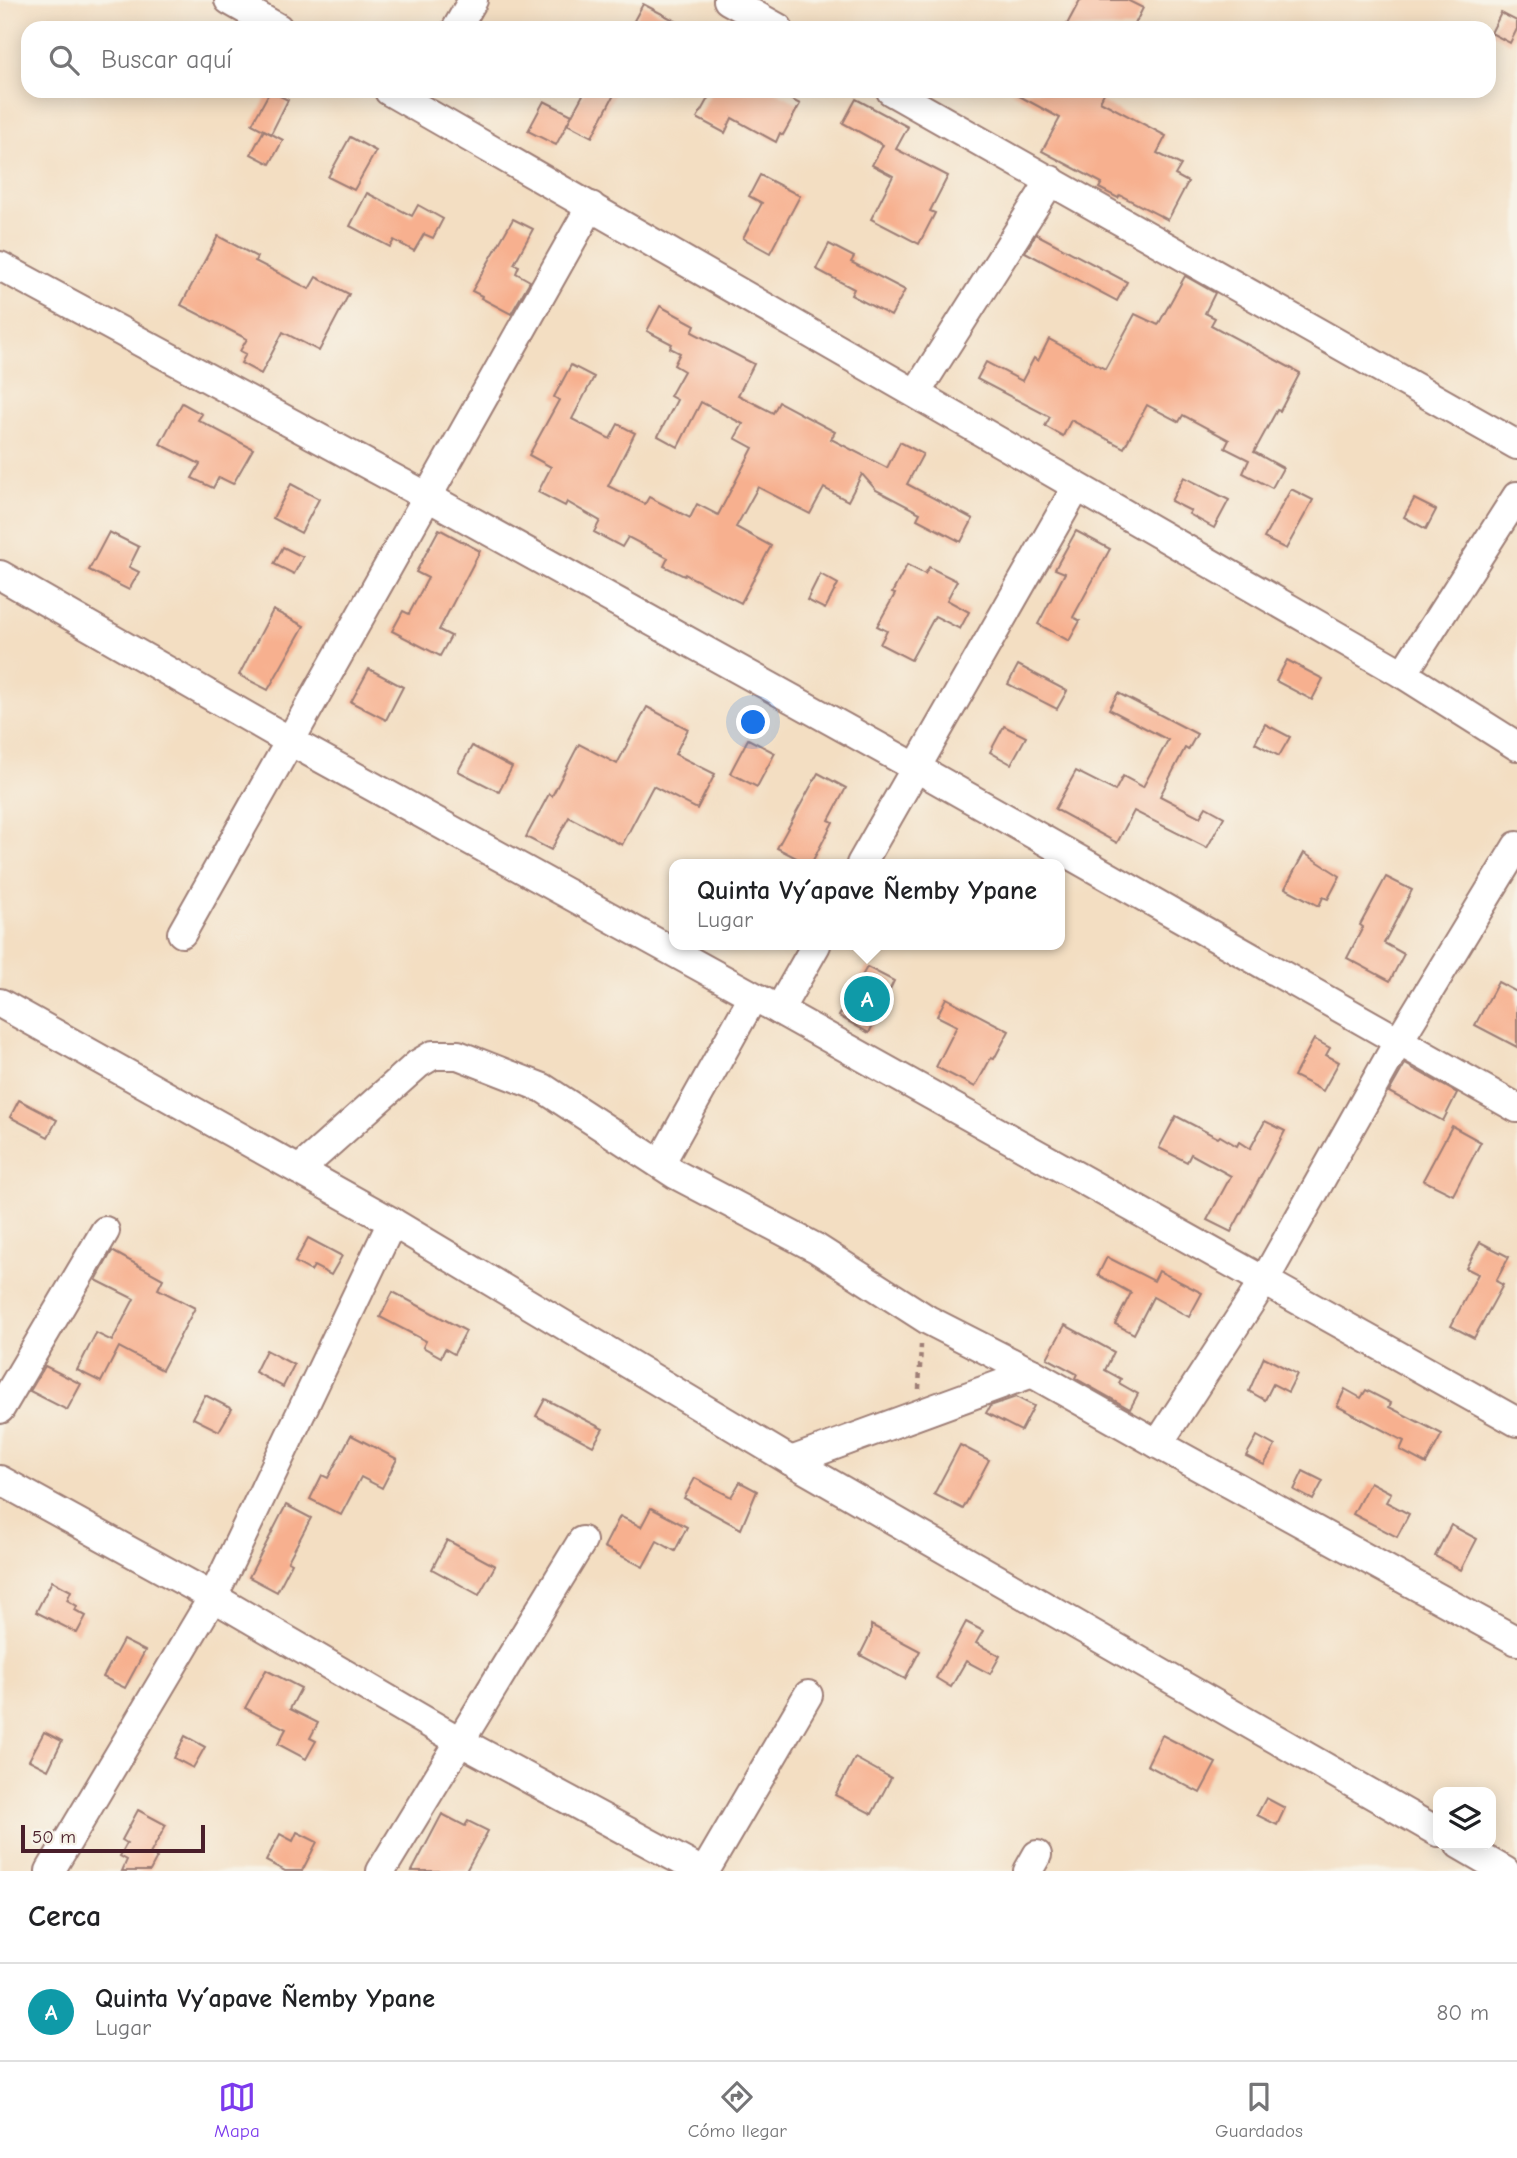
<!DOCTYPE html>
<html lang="es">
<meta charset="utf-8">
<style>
body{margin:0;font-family:"Comic Neue",sans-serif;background:#f6f6f6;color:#202124}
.controls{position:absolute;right:21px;bottom:21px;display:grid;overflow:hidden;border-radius:14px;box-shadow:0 4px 18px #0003}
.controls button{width:63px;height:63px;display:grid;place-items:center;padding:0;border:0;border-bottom:2px solid #e0e0e0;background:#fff;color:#202124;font:35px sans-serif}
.scale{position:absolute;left:21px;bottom:18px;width:184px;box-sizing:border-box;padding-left:7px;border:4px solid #4a1f2b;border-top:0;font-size:19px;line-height:24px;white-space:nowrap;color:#4a1f2b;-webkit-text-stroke:5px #f7f3e8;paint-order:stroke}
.you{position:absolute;left:754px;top:723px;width:24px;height:24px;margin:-18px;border:5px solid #fff;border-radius:50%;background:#1a73e8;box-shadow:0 0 0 10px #1a73e833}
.badge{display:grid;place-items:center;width:46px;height:46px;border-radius:50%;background:#7c3aed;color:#fff;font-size:23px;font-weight:700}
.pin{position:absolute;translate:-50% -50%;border:4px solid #fff;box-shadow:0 2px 7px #0006}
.popup{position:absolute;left:669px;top:859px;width:396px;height:91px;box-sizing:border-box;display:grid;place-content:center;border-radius:14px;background:#fff;filter:drop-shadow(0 2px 5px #0005);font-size:23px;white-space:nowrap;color:#757577}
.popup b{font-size:26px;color:#202124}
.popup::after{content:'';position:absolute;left:50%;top:100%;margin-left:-14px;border:14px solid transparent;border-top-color:#fff}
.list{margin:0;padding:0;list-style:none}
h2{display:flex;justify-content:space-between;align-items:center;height:91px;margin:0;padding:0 28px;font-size:30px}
h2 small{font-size:23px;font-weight:400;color:#757577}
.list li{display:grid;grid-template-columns:46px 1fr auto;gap:21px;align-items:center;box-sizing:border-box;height:98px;padding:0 28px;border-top:2px solid #e0e0e0}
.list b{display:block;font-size:26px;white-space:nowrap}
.list p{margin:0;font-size:23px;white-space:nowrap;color:#757577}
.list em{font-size:23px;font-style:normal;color:#757577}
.icon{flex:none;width:38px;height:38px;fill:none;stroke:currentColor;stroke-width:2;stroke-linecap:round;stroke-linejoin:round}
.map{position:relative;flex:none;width:1517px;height:1871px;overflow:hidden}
.search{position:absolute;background:#fff;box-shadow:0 4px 18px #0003;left:21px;right:21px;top:21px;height:77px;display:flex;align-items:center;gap:18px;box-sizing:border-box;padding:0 24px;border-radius:21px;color:#757577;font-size:26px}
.sheet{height:189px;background:#fff}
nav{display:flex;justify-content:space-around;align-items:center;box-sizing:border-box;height:98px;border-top:2px solid #e0e0e0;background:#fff;font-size:19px;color:#757577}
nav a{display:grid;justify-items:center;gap:4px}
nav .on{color:#7c3aed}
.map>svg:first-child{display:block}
.building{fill:#f7b08f}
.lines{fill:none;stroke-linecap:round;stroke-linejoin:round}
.street-casing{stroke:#9e7e76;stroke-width:32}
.path{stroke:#9e7e76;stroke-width:4.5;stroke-dasharray:5 5;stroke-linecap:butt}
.street{stroke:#fff;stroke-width:28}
</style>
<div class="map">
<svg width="1517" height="1871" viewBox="0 0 1517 1871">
<rect width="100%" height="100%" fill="#f7f3e8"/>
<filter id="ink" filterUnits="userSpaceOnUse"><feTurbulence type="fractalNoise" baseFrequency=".0143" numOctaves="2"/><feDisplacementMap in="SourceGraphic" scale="14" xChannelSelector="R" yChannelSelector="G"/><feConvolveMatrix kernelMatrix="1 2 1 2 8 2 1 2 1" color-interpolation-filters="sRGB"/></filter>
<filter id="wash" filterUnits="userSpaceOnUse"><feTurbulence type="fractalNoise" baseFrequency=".00686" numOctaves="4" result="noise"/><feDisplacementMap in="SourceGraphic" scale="28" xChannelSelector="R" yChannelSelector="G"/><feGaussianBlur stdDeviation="1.57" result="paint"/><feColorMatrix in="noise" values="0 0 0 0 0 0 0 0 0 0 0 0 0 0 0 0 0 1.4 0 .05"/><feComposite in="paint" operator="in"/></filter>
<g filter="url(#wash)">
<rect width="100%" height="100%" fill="#f3dec2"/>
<g id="blocks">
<g class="building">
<path d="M1080 0H1127L1143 8 1133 28H1065Z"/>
<path d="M643 4 689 28H630Z"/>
<path d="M1501 13 1517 21V29L1510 43 1491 33Z"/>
<path d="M270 91 288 100 271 134 252 124Z"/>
<path d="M585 91H616L592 137 567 124Z"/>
<path d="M712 91H775L800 104 783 135 780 133 776 142 732 118 725 133 697 118Z"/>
<path d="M1010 91H1105L1100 101 1166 136 1157 153 1181 165 1175 175 1188 182 1168 220 1120 195 1118 198 1099 188 1102 183 1042 151 1060 118Z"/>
<path d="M856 99 908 127 896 149 948 176 930 211 935 213 919 244 871 219 893 176 872 165 883 145 843 123Z"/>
<path d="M544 101 572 115 556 145 528 131Z"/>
<path d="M264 130 283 140 270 164 251 154Z"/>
<path d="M350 137 376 151 354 190 328 177Z"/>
<path d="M760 175 800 196 770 253 743 238 762 203 749 196Z"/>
<path d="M367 193 412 216 418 205 443 219 433 238 424 234 414 251 394 240 390 247 350 226Z"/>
<path d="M513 219 533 229 514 264 519 266 516 273 530 281 511 314 481 298 482 296 472 291Z"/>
<path d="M1036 234 1127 282 1117 301 1025 252Z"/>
<path d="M218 236 257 257 255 261 309 289 316 277 349 294 319 351 283 332 261 374 241 363 246 354 240 351 247 339 181 305Z"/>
<path d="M829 244 854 257 851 262 905 290 891 316 851 295 854 289 816 269Z"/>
<path d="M1185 276 1215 293 1205 313 1215 318 1211 325 1300 373 1280 411 1277 410 1254 452 1283 468 1272 488 1243 473 1249 460 1225 448 1229 440 1183 415 1179 422 1147 405 1124 448 1071 420 1063 436 1045 426 1050 417 977 379 986 362 1022 381 1034 358 1038 361 1049 339 1105 369 1135 314 1158 325Z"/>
<path d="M660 306 695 325 692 332 754 364 738 395 773 413 779 402 835 432 831 439 887 468 900 442 923 454 907 484 973 519 961 542 917 519 920 513 876 490 862 474 848 501 824 488 810 514 758 487 736 527 771 546 741 603 685 574 684 576 664 566 668 558 628 537 622 547 594 532 600 521 567 502 565 506 538 492 551 467 529 455 559 400 554 397 571 365 594 377 572 419 610 439 618 424 635 433 608 486 645 504 649 497 690 518 697 504 718 515 753 448 735 438 743 424 701 402 678 447 658 436 677 400 670 396 684 371 674 365 680 353 670 348 672 344 647 331Z"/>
<path d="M182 403 202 414 198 420 253 449 233 484 219 477 213 488 192 478 200 464 160 444Z"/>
<path d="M1184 477 1229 500 1214 528 1189 514 1191 511 1171 501Z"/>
<path d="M291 484 319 499 301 533 273 518Z"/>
<path d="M1291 489 1313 500 1286 549 1264 538Z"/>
<path d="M1414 499 1436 510 1426 529 1404 517Z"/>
<path d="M439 529 480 551 439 630 451 636 440 656 392 631 403 611 409 614 428 578 416 572Z"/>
<path d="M1076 531 1110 549 1073 617 1080 621 1069 641 1038 624 1065 573 1055 569Z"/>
<path d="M109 532 139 547 129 567 139 572 129 590 89 570Z"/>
<path d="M283 547 303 557 294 574 274 564Z"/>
<path d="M907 565 925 574 929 567 957 581 947 600 969 612 960 629 935 616 911 660 880 644 887 631 877 626 895 594 892 593Z"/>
<path d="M820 574 838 584 825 609 807 600Z"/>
<path d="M273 610 304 626 268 690 239 675Z"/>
<path d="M1287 660 1323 679 1312 700 1276 681Z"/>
<path d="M1018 665 1067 691 1057 709 1008 684Z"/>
<path d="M369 669 403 687 386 720 351 702Z"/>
<path d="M1118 693 1197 734 1188 750 1185 748 1160 796 1200 817 1206 807 1224 817 1207 848 1134 811 1117 843 1055 809 1076 771 1115 791 1123 776 1143 787 1168 740 1109 709Z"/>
<path d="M647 707 688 729 675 754 715 774 697 809 653 786 622 845 569 817 551 850 526 837 549 794 552 796 579 744 617 764Z"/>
<path d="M1265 724 1290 737 1279 756 1255 743Z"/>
<path d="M1004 726 1026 737 1011 764 990 752Z"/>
<path d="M748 739 775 753 757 787 730 773Z"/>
<path d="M472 746 512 767 499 792 458 771Z"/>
<path d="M818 773 846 788 829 820 833 822 811 864H808L777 848Z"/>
<path d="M1304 853 1340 876 1328 899 1323 897 1319 906 1285 888Z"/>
<path d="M1386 877 1412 890 1384 943 1404 954 1390 981 1347 958 1363 927 1360 925Z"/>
<path d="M867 967 894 981 869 1033 839 1016Z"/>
<path d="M1498 982 1517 992V1047L1475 1025Z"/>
<path d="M946 998 1009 1031 994 1059 991 1058 975 1087 936 1067 957 1026 937 1016Z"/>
<path d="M1314 1039 1330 1048 1326 1055 1339 1062 1323 1091 1294 1076Z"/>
<path d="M1405 1064 1457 1093 1443 1121 1389 1092Z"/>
<path d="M19 1100 57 1120 48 1137 10 1117Z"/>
<path d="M1176 1116 1218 1138 1220 1136 1237 1146 1239 1142 1250 1149 1265 1121 1285 1131 1231 1232 1207 1220 1231 1176 1191 1154 1187 1162 1159 1148Z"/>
<path d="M1452 1126 1481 1142 1453 1195 1423 1180Z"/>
<path d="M308 1238 342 1256 331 1275 314 1266 311 1271 295 1262Z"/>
<path d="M1480 1242 1509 1257 1496 1281 1503 1285 1474 1338 1451 1326 1478 1274 1466 1268Z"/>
<path d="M112 1251 163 1279 158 1289 195 1308 162 1370 119 1347 101 1382 77 1370 96 1333 112 1341 134 1299 96 1280Z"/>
<path d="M1107 1257 1154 1281 1159 1271 1202 1293 1189 1317 1153 1297 1134 1334 1115 1324 1131 1293 1098 1275Z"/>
<path d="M393 1292 466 1331 454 1354 445 1349 441 1357 423 1347 426 1341 380 1317Z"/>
<path d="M1065 1325 1114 1352 1105 1370 1121 1379 1119 1383 1138 1394 1130 1409 1075 1378 1077 1374 1047 1358Z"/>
<path d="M266 1350 294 1365 283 1387 255 1372Z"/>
<path d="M1264 1357 1297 1374 1288 1392 1273 1384 1265 1400 1249 1391Z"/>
<path d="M45 1366 81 1384 67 1410 30 1391Z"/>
<path d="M1345 1389 1361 1398 1366 1390 1391 1403 1389 1407 1442 1434 1426 1464 1400 1450 1404 1441 1337 1406Z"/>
<path d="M205 1395 232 1409 219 1431 193 1418Z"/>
<path d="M1016 1397 1034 1406 1021 1431 986 1413 990 1406Z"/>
<path d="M545 1399 603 1429 593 1446 536 1416Z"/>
<path d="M351 1435 397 1459 382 1488 361 1477 341 1515 310 1499 322 1475 328 1478Z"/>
<path d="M1257 1436 1275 1446 1264 1465 1246 1456Z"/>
<path d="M960 1445 989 1460 963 1509 934 1494Z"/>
<path d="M1303 1471 1323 1481 1313 1500 1294 1490Z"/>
<path d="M695 1478 731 1497 740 1482 757 1491 741 1529 684 1498Z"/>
<path d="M1370 1482 1391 1493 1386 1502 1409 1514 1397 1537 1353 1514Z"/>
<path d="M286 1505 311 1518 288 1561 292 1563 277 1592 249 1577Z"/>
<path d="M651 1508 687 1527 675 1551 657 1541 643 1567 604 1547 620 1516 641 1527Z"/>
<path d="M1451 1525 1477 1539 1461 1570 1435 1556Z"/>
<path d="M447 1540 495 1566 479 1595 432 1569Z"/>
<path d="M52 1581 71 1591 67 1600 77 1606 75 1610 86 1616 77 1633 36 1612Z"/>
<path d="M966 1622 983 1631 976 1643 1000 1656 990 1674 966 1661 951 1687 936 1678Z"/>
<path d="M871 1625 920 1651 905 1679 860 1655 871 1633Z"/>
<path d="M123 1640 145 1651 125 1688 103 1677Z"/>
<path d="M266 1670 301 1688 290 1709 318 1723 310 1738 316 1741 306 1759 278 1744 286 1729 245 1708Z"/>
<path d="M44 1732 62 1741 48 1770 29 1760Z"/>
<path d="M1162 1735 1216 1763 1200 1793 1147 1765Z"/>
<path d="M185 1736 205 1747 193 1768 174 1758Z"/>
<path d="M855 1758 891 1778 872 1814 835 1795Z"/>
<path d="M1266 1798 1285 1808 1277 1825 1257 1815Z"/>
<path d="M138 1810 166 1825 150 1854 157 1858 150 1871H122L127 1860 120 1856 127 1843 122 1840Z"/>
<path d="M442 1814 465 1826 468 1821 488 1831 466 1871H412Z"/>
<path d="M297 1832 317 1842 302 1871H285L266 1861 280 1834 293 1841Z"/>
</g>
</g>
</g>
<g filter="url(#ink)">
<use href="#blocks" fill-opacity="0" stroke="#9e7e76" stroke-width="2"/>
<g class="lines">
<defs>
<g id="street">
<path d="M229 0 278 28"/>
<path d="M728 0 778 28"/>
<path d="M457 28 473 0"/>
<path d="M389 91 1403 674 1517 746"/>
<path d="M891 91 1517 445"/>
<path d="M0 266 428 497 915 767 1517 1108"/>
<path d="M916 393 1051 180"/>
<path d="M0 575 290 741 779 1010 1517 1422"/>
<path d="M1403 674 1517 496"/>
<path d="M861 864 1076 488"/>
<path d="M182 933 591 206"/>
<path d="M0 1003 392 1222 791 1461 1438 1832"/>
<path d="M779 1010 816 945"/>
<path d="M660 1164 753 997"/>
<path d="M299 1170 418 1064 433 1055H458L543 1088 675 1174 816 1248 928 1320 1032 1373 1158 1444 1517 1641"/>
<path d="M0 1409 105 1231"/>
<path d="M1158 1444 1264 1281 1398 1042 1517 846"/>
<path d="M791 1461 1032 1373"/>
<path d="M0 1480 213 1597 461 1742 701 1871"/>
<path d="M1460 1845 1505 1871"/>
<path d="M50 1871 213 1597 392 1222"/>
<path d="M381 1871 582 1541"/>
<path d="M705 1871 808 1695"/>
<path d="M1028 1871 1037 1855"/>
</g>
</defs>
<use href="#street" class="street-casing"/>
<path class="path" d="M919 1389 921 1345"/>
<use href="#street" class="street"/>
</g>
</g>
</svg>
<div class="controls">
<button><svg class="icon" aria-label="layers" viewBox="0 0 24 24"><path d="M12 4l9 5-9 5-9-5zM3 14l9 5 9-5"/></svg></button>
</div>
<div class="scale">50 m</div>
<div class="you"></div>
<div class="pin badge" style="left:867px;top:999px;background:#0f9aa8">A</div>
<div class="popup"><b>Quinta Vy´apave Ñemby Ypane</b>Lugar</div>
<div class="search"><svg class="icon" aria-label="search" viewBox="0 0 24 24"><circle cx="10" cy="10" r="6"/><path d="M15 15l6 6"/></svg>Buscar aquí</div>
</div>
<section class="sheet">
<h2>Cerca<small></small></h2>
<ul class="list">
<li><span class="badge" style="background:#0f9aa8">A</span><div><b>Quinta Vy´apave Ñemby Ypane</b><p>Lugar</p></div><em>80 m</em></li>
</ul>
</section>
<nav>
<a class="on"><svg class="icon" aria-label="map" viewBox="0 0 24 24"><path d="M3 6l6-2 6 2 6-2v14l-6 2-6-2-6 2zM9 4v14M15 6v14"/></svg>Mapa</a>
<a><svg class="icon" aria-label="directions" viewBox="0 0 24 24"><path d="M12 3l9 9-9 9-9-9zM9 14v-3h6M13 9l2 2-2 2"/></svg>Cómo llegar</a>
<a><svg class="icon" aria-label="saved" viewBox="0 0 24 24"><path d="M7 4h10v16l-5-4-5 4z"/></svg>Guardados</a>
</nav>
